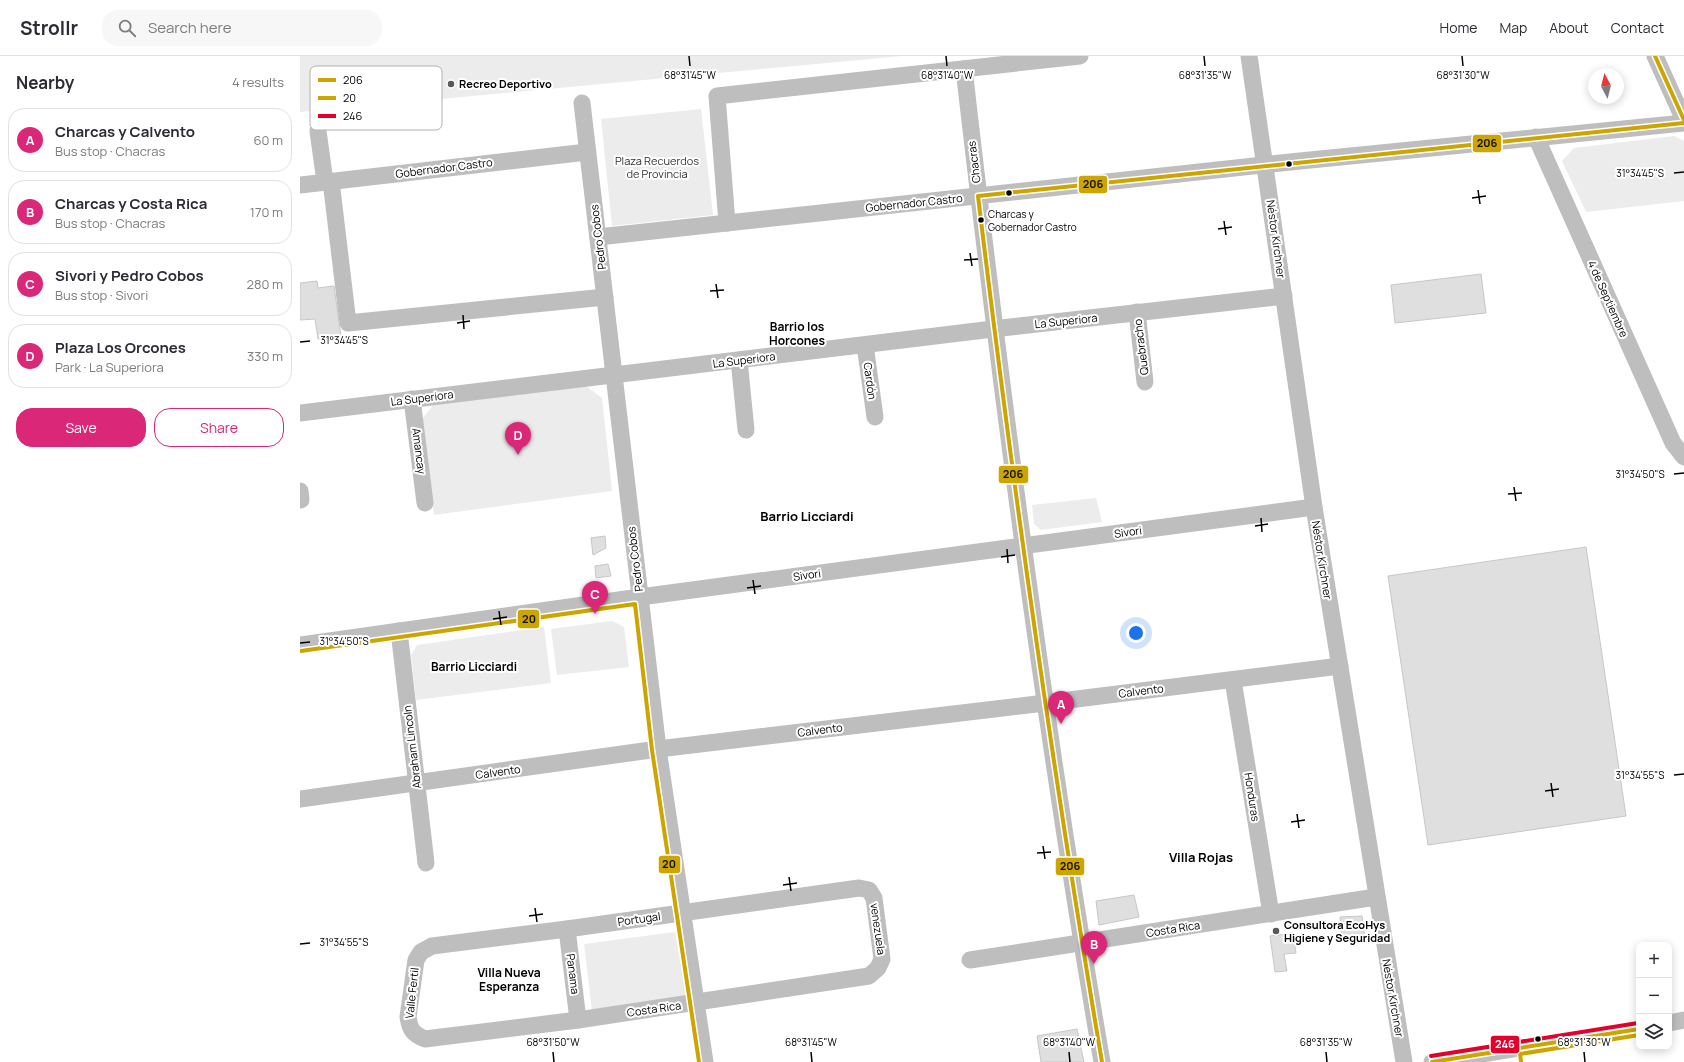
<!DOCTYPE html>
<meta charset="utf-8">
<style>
body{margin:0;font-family:Manrope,sans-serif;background:#f7f7f7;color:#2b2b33}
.controls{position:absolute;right:12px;bottom:12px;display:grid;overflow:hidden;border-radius:8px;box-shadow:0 2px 10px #0003}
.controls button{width:36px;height:36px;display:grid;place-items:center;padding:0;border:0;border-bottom:1px solid #e1e1e2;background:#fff;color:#2b2b33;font:20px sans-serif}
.compass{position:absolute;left:1288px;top:12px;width:36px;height:36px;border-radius:50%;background:#fff;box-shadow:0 2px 10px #0003;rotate:353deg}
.you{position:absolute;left:836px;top:577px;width:14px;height:14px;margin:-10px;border:3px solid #fff;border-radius:50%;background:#1a73e8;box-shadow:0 0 0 6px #1a73e833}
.badge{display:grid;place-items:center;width:26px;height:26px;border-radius:50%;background:#db2777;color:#fff;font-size:13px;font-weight:700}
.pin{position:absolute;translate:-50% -33px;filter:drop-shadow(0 1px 2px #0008)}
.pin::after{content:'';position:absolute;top:21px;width:14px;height:12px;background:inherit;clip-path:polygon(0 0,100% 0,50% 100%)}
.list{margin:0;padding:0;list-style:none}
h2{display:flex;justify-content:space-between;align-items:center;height:52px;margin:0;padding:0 16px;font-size:17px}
h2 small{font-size:13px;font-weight:400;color:#7c7c81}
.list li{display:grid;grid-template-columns:26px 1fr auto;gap:12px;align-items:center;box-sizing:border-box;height:64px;margin:0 8px 8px;padding:0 8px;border:1px solid #e1e1e2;border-radius:16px}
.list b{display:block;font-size:15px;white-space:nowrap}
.list p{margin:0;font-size:13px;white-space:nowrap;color:#7c7c81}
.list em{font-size:13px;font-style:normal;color:#7c7c81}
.actions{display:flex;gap:8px;padding:12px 16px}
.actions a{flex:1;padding:9px 0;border:1px solid #db2777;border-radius:16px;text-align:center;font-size:14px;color:#db2777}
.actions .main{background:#db2777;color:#fff}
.icon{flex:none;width:22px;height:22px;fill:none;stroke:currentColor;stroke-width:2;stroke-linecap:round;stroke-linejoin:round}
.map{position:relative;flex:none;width:1384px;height:1006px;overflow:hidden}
header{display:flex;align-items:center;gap:24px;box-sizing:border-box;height:56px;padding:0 20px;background:#fff;border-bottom:1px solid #e1e1e2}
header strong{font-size:19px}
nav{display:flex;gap:22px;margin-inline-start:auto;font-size:14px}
.search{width:280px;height:36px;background:#f7f7f7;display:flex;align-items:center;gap:10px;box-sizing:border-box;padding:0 14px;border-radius:16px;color:#7c7c81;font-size:15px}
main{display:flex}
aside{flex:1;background:#fff}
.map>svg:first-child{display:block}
.green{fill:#ececec}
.building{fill:#dfdfdf;stroke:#c7c7c7}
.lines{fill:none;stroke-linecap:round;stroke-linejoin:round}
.minor{stroke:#bebebe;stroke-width:17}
.bus-1-casing{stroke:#fff;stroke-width:7}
.bus-2-casing{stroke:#fff;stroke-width:7}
.bus-3-casing{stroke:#fff;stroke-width:7}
.bus-1{stroke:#cca500;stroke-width:4}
.bus-2{stroke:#cca500;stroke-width:4}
.bus-3{stroke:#e4002b;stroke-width:4}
.ticks{fill:none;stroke:#000;stroke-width:1.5}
.poi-dot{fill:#595959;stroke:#fff;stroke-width:1.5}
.bus-dot{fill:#000;stroke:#fff;stroke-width:1.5}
.labels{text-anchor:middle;stroke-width:4;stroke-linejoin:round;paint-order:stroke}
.bus-label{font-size:10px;fill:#000;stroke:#fff;text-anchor:start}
.poi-label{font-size:11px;font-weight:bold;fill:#000;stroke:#fff;text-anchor:start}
.park-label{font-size:11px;fill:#333;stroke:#fff}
.street-label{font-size:11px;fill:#000;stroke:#fff}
.neighbourhood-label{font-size:12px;font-weight:bold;fill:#000;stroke:#fff}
.quarter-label{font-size:13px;font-weight:bold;fill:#000;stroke:#fff}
.key{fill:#fff;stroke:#b2b2b2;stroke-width:1}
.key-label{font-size:11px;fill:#000}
.ticks-label{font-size:10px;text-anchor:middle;fill:#000;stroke:#fff;stroke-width:4;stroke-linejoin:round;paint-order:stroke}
.line-badge{stroke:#fff;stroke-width:1.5}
.badge-label{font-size:11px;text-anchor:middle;font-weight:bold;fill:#fff}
.pale-badge-label{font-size:11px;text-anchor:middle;font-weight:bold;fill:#111}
</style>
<header>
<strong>Strollr</strong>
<div class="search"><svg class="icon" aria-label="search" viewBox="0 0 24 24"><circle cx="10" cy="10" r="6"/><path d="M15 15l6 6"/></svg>Search here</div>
<nav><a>Home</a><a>Map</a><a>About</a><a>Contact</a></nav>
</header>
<main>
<aside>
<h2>Nearby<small>4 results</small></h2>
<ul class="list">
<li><span class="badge">A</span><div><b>Charcas y Calvento</b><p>Bus stop · Chacras</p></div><em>60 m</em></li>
<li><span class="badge">B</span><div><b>Charcas y Costa Rica</b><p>Bus stop · Chacras</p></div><em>170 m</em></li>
<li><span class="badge">C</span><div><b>Sivori y Pedro Cobos</b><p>Bus stop · Sivori</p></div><em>280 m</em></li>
<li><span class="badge">D</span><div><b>Plaza Los Orcones</b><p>Park · La Superiora</p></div><em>330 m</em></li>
</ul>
<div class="actions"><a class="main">Save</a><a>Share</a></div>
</aside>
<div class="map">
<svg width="1384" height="1006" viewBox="0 0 1384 1006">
<rect width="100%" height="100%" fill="#fff"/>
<g class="green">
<path d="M0 0H602L0 56Z"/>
<path d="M401 53 413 159 312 170 301 63Z"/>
<path d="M1374 80 1384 85V145L1286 156 1262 105 1274 92Z"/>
<path d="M285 329 302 342 312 435 134 459 122 363 134 348Z"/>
<path d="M796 442 802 466 741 474 734 468 732 449Z"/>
<path d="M312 565 324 571 329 611 257 619 251 573Z"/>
<path d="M244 571 251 627 116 644 111 599 117 589Z"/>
<path d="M375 876 387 943 292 955 284 888Z"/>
</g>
<g class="building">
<path d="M1181 218 1186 257 1095 267 1091 229Z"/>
<path d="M17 225 18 232 34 230 41 280 18 283 15 263 0 264V227Z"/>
<path d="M305 480 306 492 293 499 291 482Z"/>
<path d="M1286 491 1326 760 1128 789 1088 520Z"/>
<path d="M308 508 311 520 296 522 295 510Z"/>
<path d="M834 839 839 861 799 869 796 845Z"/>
<path d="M1062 860 1065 882 1042 885 1040 861Z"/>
<path d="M993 877 996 897 984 898 987 915 975 916 970 880Z"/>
<path d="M777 973 784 1006H741L737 980Z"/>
</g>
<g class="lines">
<g class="minor">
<path d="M949 0 1014 451 1104 1006"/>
<path d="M1355 0 1384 64"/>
<path d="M664 13C702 345 745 677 802 1006"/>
<path d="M282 47 358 693 405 1006"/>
<path d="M18 75 25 126"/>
<path d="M1236 81 1373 387 1384 401"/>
<path d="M31 125 48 267 305 241"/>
<path d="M0 129 287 96"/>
<path d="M427 167 417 40 780 0"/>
<path d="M298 181 990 106 1384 67"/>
<path d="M837 256 845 326"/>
<path d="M565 289 575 361"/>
<path d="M439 304 446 374"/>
<path d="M112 343 125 447"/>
<path d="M0 357 693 273 984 240"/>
<path d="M0 435 1 444"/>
<path d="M99 575 126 807"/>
<path d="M0 589 340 541 1014 451"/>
<path d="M933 624 971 858"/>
<path d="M0 743 358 693 745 647 1040 610"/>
<path d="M559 832 569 834 574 842 582 903 578 912 569 920 278 964 125 983C113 978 110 974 108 961L116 904 121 896 132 890 267 873Z"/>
<path d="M267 873 278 964"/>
<path d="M670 904 1076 841"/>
<path d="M1369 967 1384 964"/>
<path d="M1132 1006 1339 973"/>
</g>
<defs>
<g id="bus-1">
<path d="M1355 0 1384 64"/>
<path d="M802 1006C753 718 713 430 678 140L1384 67"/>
<path d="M1132 1006 1339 973"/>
</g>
<g id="bus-2">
<path d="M1 595 335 548 352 694 399 1006"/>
<path d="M1221 1005 1220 998 1339 979"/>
</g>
<path id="bus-3" d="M1131 1000 1338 967"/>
</defs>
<use href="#bus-1" class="bus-1-casing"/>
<use href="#bus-2" class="bus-2-casing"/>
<use href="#bus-3" class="bus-3-casing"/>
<use href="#bus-1" class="bus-1"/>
<use href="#bus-2" class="bus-2"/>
<use href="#bus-3" class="bus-3"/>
</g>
<path class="ticks" d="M389 0 390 10M646 0 647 10M904 0 905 10M1162 0 1163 10M1374 117 1384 116M1178 134 1180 148M1172 142 1186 140M924 165 926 179M918 173 932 171M670 197 672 210M664 204 678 203M416 228 418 242M410 235 424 234M163 259 164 273M157 267 170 265M0 286 10 285M1374 418 1384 417M1214 431 1216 445M1208 438 1222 437M961 462 962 476M955 470 968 468M707 493 708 507M701 501 715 499M453 524 455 538M447 532 461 530M199 555 201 569M193 563 207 561M0 587 10 586M1374 719 1384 718M1251 727 1253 741M1245 735 1259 733M997 758 999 772M991 766 1005 764M743 790 745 803M737 797 751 796M489 821 491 835M483 829 497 827M235 852 237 866M229 860 243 858M0 888 10 887M253 996 254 1006M511 996 512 1006M769 996 770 1006M1026 996 1027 1006M1284 996 1285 1006"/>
<g class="poi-dot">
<circle cx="151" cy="28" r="4"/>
<circle cx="976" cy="875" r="4"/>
</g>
<g class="bus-dot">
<circle cx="989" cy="108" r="3.5"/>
<circle cx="709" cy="137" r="3.5"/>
<circle cx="681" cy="164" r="3.5"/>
<circle cx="1238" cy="983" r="3.5"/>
</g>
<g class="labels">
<g class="bus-label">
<text x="688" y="162">Charcas y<tspan x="688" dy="13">Gobernador Castro</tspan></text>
</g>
<g class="poi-label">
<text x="159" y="32">Recreo Deportivo</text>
<text x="984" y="873">Consultora EcoHys<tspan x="984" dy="13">Higiene y Seguridad</tspan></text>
</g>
<g class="park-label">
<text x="357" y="109">Plaza Recuerdos<tspan x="357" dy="13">de Provincia</tspan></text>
</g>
<g class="street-label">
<text transform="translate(674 106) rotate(-97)" y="4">Chacras</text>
<text transform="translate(144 112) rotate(-7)" y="4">Gobernador Castro</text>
<text transform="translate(614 147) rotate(-6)" y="4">Gobernador Castro</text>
<text transform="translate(298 181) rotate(-97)" y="4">Pedro Cobos</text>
<text transform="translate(976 183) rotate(82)" y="4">Néstor Kirchner</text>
<text transform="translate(1308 243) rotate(66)" y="4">4 de Septiembre</text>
<text transform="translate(766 265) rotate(-6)" y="4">La Superiora</text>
<text transform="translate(841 291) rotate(-97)" y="4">Quebracho</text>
<text transform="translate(444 304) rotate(-7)" y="4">La Superiora</text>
<text transform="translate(570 325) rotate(82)" y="4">Cardón</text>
<text transform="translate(122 342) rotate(-7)" y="4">La Superiora</text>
<text transform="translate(119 395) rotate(83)" y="4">Amancay</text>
<text transform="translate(828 476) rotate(-8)" y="4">Sivori</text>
<text transform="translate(335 503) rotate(-97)" y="4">Pedro Cobos</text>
<text transform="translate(1022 504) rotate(81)" y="4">Néstor Kirchner</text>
<text transform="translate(507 519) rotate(-8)" y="4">Sivori</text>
<text transform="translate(841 635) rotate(-7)" y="4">Calvento</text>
<text transform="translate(520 674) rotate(-7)" y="4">Calvento</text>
<text transform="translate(112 691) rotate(-97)" y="4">Abraham Lincoln</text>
<text transform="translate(198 716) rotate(-8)" y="4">Calvento</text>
<text transform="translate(952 741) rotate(81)" y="4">Honduras</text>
<text transform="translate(339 863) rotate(-8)" y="4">Portugal</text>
<text transform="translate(578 873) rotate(82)" y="4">venezuela</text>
<text transform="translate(873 873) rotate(-9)" y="4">Costa Rica</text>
<text transform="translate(273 918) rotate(83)" y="4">Panama</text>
<text transform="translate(112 937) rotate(-84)" y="4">Valle Fertil</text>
<text transform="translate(1093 942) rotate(80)" y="4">Néstor Kirchner</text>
<text transform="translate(354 953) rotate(-8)" y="4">Costa Rica</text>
</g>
<g class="neighbourhood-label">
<text x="497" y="275">Barrio los<tspan x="497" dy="14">Horcones</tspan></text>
<text x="174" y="615">Barrio Licciardi</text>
<text x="209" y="921">Villa Nueva<tspan x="209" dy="14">Esperanza</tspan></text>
</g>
<g class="quarter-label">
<text x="507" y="465">Barrio Licciardi</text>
<text x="901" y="806">Villa Rojas</text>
</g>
</g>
<rect x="10" y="10" width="132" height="64" rx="6" class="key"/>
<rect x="18" y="22" width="18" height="4" fill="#cca500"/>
<rect x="18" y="40" width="18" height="4" fill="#cca500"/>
<rect x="18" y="58" width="18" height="4" fill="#e4002b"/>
<g class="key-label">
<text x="43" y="28">206</text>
<text x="43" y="46">20</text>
<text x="43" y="64">246</text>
</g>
<g class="ticks-label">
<text x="390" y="23">68°31'45"W</text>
<text x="647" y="23">68°31'40"W</text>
<text x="905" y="23">68°31'35"W</text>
<text x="1163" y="23">68°31'30"W</text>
<text x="1340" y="121">31°34'45"S</text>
<text x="44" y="288">31°34'45"S</text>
<text x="1340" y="422">31°34'50"S</text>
<text x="44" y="589">31°34'50"S</text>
<text x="1340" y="723">31°34'55"S</text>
<text x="44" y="890">31°34'55"S</text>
<text x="253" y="990">68°31'50"W</text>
<text x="511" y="990">68°31'45"W</text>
<text x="769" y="990">68°31'40"W</text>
<text x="1026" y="990">68°31'35"W</text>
<text x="1284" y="990">68°31'30"W</text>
</g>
<g class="line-badge">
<rect x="1172" y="78" width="30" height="19" rx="4" fill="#cca500"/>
<rect x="778" y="119" width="30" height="19" rx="4" fill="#cca500"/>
<rect x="698" y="409" width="31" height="19" rx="4" fill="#cca500"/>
<rect x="217" y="553" width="23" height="20" rx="4" fill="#cca500"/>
<rect x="358" y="799" width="23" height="19" rx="4" fill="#cca500"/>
<rect x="755" y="801" width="30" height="19" rx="4" fill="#cca500"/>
<rect x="1190" y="979" width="30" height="19" rx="4" fill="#e4002b"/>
</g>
<g class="badge-label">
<text x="1205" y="992">246</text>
</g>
<g class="pale-badge-label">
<text x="1187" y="91">206</text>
<text x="793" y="132">206</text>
<text x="713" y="422">206</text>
<text x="229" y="567">20</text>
<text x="369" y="812">20</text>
<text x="770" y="814">206</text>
</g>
</svg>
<div class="controls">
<button>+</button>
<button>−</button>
<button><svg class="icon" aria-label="layers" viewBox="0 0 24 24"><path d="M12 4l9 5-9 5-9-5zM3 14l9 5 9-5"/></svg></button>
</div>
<svg class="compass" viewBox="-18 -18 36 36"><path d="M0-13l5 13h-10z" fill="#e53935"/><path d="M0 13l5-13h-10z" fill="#7c7c81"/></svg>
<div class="you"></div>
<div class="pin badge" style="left:761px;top:668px">A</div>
<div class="pin badge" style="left:794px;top:908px">B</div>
<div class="pin badge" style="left:295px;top:558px">C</div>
<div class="pin badge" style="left:218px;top:399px">D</div>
</div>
</main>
